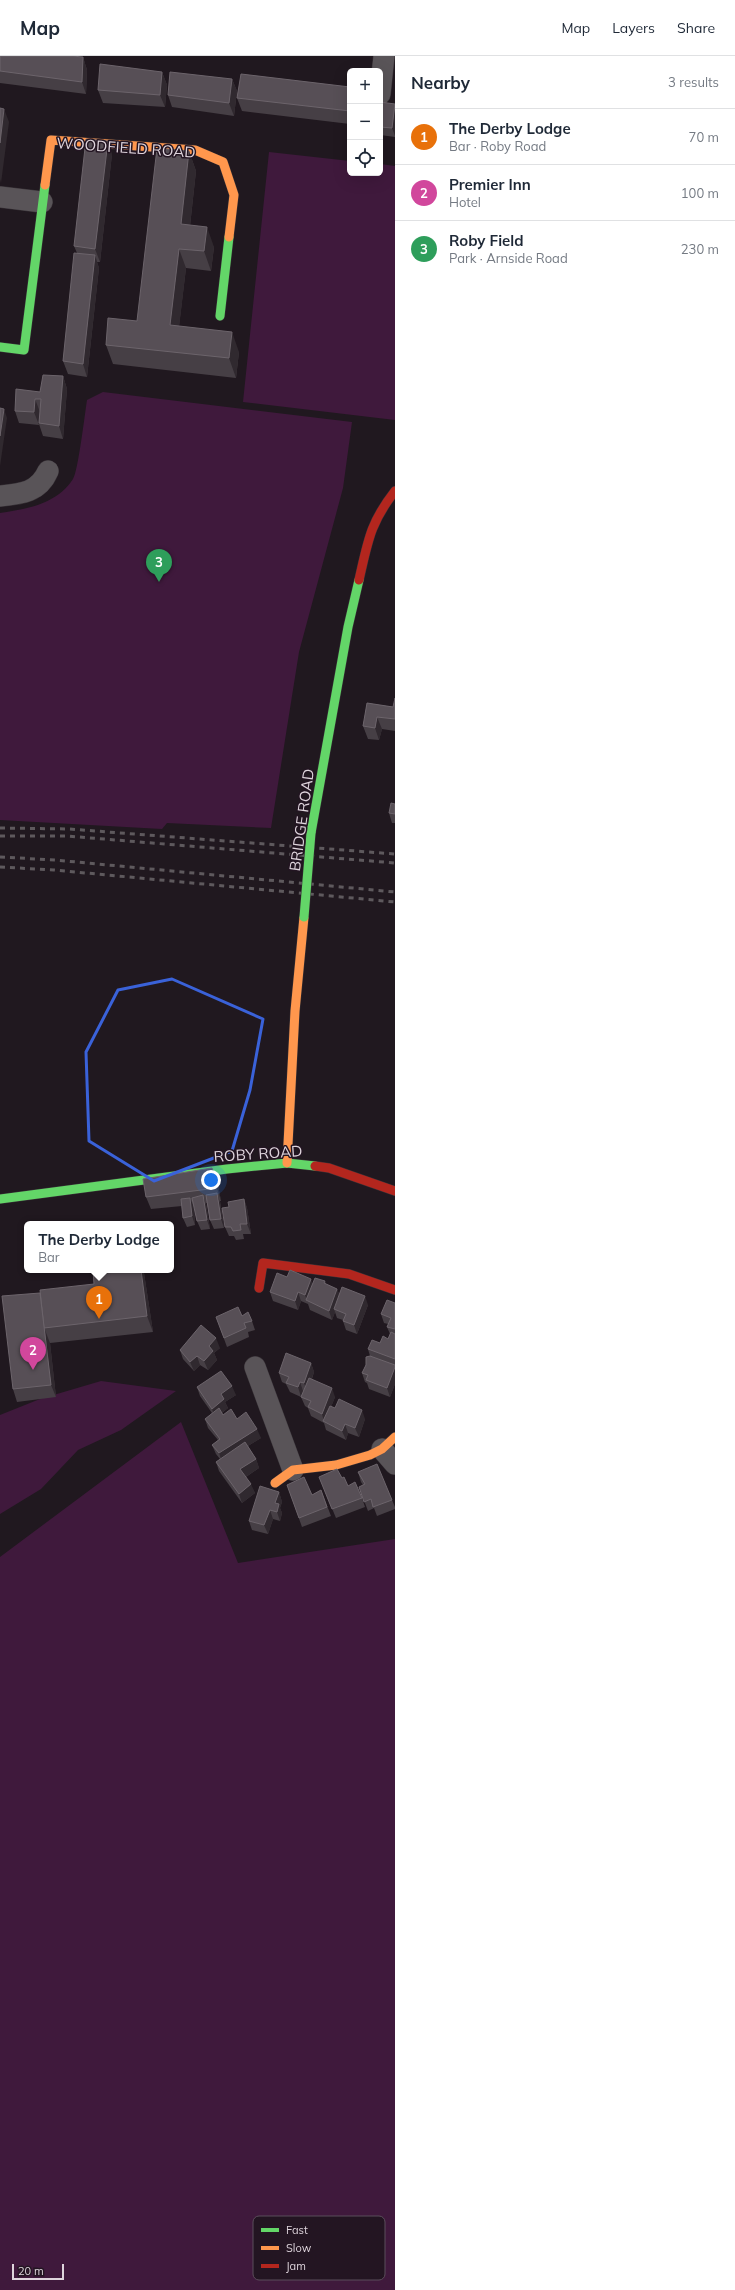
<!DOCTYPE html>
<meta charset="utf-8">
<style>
body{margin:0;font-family:Mulish,sans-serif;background:#f2f2f3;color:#1f2937}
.controls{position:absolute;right:12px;top:12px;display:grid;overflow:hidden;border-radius:6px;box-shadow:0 4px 16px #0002}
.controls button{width:36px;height:36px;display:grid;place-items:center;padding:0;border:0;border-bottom:1px solid #e0e1e3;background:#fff;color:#1f2937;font:20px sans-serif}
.scale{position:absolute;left:12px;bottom:10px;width:52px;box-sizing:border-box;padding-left:4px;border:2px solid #ded4dc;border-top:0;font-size:11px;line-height:14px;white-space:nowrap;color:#ded4dc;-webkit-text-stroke:3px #231522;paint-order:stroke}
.you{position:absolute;left:211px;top:1124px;width:14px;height:14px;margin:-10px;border:3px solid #fff;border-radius:50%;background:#1a73e8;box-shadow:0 0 0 6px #1a73e833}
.badge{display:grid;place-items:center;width:26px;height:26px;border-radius:50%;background:#d93025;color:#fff;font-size:13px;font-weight:700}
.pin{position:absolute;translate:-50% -33px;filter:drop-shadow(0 1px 2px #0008)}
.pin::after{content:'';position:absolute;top:21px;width:14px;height:12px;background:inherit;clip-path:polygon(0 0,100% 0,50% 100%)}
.popup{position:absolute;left:24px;top:1165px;width:150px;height:52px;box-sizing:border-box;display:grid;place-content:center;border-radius:6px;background:#fff;filter:drop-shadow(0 1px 3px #0005);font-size:13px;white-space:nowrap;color:#747a83}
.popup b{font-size:15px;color:#1f2937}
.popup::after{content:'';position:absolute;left:50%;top:100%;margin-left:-8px;border:8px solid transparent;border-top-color:#fff}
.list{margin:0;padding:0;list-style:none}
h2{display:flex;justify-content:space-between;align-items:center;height:52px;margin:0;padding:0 16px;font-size:17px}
h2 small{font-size:13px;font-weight:400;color:#747a83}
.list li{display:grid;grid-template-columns:26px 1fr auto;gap:12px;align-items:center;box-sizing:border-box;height:56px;padding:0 16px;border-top:1px solid #e0e1e3}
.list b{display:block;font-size:15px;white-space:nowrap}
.list p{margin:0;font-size:13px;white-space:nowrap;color:#747a83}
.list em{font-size:13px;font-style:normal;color:#747a83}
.icon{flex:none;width:22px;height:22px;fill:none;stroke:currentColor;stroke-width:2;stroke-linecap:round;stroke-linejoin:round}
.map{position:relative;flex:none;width:395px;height:2234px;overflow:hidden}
header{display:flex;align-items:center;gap:24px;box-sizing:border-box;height:56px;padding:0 20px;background:#fff;border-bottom:1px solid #e0e1e3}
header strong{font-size:19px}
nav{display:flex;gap:22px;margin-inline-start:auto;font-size:14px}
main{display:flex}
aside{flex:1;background:#fff}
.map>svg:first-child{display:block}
.green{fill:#3f193c}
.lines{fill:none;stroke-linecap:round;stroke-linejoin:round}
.street-casing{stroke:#383237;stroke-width:22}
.fast-casing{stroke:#383237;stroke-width:10}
.slow-casing{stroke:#383237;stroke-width:10}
.jam-casing{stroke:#383237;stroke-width:10}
.street{stroke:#595458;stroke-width:21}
.fast{stroke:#63d668;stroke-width:9}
.slow{stroke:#ff974d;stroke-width:9}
.jam{stroke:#b3261e;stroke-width:9}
.rail{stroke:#5e595d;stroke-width:3;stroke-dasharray:5 5;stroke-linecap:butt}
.fast-bridge-casing{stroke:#383237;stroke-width:10;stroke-linecap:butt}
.fast-bridge{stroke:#63d668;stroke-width:9}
.wall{fill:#463f45}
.shaded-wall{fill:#30292f}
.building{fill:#574f56;stroke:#6c646b}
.marked{fill:none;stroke:#3a62d9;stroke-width:3;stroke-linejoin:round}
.labels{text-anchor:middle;stroke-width:3;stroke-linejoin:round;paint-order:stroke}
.street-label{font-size:15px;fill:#ded4dc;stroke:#231522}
.key{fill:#231522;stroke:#5b4e5a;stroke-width:1}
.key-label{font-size:11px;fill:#ded4dc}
</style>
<header>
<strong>Map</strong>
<nav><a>Map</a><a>Layers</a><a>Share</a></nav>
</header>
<main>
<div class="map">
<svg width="395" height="2234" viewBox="0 0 395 2234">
<rect width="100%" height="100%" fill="#20181f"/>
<g class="green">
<path d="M269 96 350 105V117H380V108L395 110V364L243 346Z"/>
<path d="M103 336 352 366 343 432 299 596 271 772 167 767 162 773 0 764V457C27 453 57 448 73 423 78 416 85 357 87 344Z"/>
<path d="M101 1325 176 1335 121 1374 78 1394 41 1433 0 1458V1359L40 1343Z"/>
<path d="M181 1366 238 1507 395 1483V2234H0V1501Z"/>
</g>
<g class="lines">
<defs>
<g id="street">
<path d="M380 38 384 0"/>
<path d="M0 141 42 146"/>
<path d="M0 440C22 438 39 436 48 415"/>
<path d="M255 1311 293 1414"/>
<path d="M382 1393 395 1408"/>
</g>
<g id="fast">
<path d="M220 260 229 181"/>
<path d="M0 291 24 294 45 129"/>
<path d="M311 777 348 571 359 524"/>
<path d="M0 1143 227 1113 287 1107 315 1110"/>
</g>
<g id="slow">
<path d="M45 129 51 84 195 94 223 106 234 139 229 181"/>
<path d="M287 1107 295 955 304 861"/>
<path d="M275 1427 293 1414 336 1409 370 1399 382 1393 395 1381"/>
</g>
<g id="jam">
<path d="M359 524C368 485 370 467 395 435"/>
<path d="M315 1110 329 1112 395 1135"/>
<path d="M259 1232 263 1207 349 1218 395 1234"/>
</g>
</defs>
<use href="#street" class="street-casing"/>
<use href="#fast" class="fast-casing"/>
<use href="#slow" class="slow-casing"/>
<use href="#jam" class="jam-casing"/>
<use href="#street" class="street"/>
<use href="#fast" class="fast"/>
<use href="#slow" class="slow"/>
<use href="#jam" class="jam"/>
<g class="rail">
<path d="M0 772 69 773 395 798"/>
<path d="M0 780H67L395 807"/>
<path d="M0 801 55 804 395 836"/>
<path d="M0 811 54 814 395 846"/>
</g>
<defs>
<path id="fast-bridge" d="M304 861 311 777"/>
</defs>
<use href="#fast-bridge" class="fast-bridge-casing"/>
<use href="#fast-bridge" class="fast-bridge"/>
</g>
<g class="wall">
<path d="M0 0 83 1 87 14 86 38 0 27Z"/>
<path d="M162 16 167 29 165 51 103 47 98 34Z"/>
<path d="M232 23 237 35 234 60 172 51 168 39Z"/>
<path d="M350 31V68L242 55 237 42Z"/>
<path d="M380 46 395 48V81L380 79Z"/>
<path d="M189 95 196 115 190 170 214 191 211 215 186 212 179 270 239 296 236 322 113 308 106 289 137 265Z"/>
<path d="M112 98 100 206H97L99 212 87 321 68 318 63 305 77 197 74 190Z"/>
<path d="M63 320 67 333 63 383 43 380 39 368V369L19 367 15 355Z"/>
<path d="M395 642V675L382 673 379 684 368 683 363 670 367 647 393 651Z"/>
<path d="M395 748V767H392L389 757Z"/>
<path d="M217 1124 221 1145H220L224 1172 214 1173 210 1164 207 1147H206L210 1173 201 1174 197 1165 194 1148H193L194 1151 195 1169 187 1171 183 1162 182 1150 151 1153 146 1141Z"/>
<path d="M244 1143 247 1152 251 1178H243L244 1183 236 1184 234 1180H229L225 1171 229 1151Z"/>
<path d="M93 1214H143L144 1217 153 1276 50 1287 56 1341 17 1346 13 1333 40 1237 94 1228Z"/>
<path d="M287 1221 313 1228 325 1225 326 1228 337 1233 339 1238 368 1249 357 1278 346 1274 343 1265V1264L337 1262 335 1256 332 1264 310 1254 308 1248 301 1245 298 1254 273 1245 270 1236Z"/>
<path d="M395 1247V1328L390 1341 369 1333 367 1327 365 1326 362 1317 370 1300 368 1293 388 1283 390 1278 387 1271 388 1268 384 1267 381 1258Z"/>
<path d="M242 1260 252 1265 255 1274 248 1276 249 1281 227 1291 216 1261Z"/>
<path d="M220 1292 214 1297 217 1304 208 1314 200 1309 194 1315 183 1303 180 1294Z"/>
<path d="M311 1307 314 1316 312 1323 335 1341 331 1351 365 1363 359 1381 348 1377 346 1384 326 1374 324 1367 311 1360 308 1352 305 1350 301 1341 304 1335H303L301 1341 290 1336 286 1328 282 1326 279 1317Z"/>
<path d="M197 1331 236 1339 225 1346 228 1352 222 1357 223 1359 237 1363 261 1382 248 1390 256 1403 259 1412 246 1421 255 1437 242 1447 219 1415 216 1406 220 1403 216 1398 212 1389 218 1384 208 1372 205 1363 212 1357 200 1340Z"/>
<path d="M358 1416 392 1444 395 1451V1453L377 1460 374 1452 368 1455 359 1431 363 1429 361 1426Z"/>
<path d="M319 1421 342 1422 348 1430 362 1442 365 1451 336 1462Z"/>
<path d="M287 1429 312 1439 321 1434 331 1460 302 1471Z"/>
<path d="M279 1436 282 1446 280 1452 282 1457 280 1465 273 1463 268 1478 252 1474 249 1465Z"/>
</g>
<g class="shaded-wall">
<path d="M83 1 87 14 86 38 82 26Z"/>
<path d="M162 16 167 29 165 51 160 39Z"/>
<path d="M232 23 237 35 234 60 229 47Z"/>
<path d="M395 50V80L392 72Z"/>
<path d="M4 53 9 66 1 127 0 123V87Z"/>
<path d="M108 85 112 98 100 206 95 193Z"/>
<path d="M189 95 196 115 188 188 181 168Z"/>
<path d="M207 171 214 191 211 215 204 195Z"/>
<path d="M179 193 186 212 177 289 170 269Z"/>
<path d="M95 199 99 212 87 321 83 308Z"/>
<path d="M232 276 239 296 236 322 229 302Z"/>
<path d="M63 320 67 333 63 383 59 370Z"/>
<path d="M35 343 40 356 39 369 34 356Z"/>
<path d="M4 353 7 362 0 410V380Z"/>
<path d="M377 661 382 673 379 684 375 672Z"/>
<path d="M212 1112 217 1124 221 1145 217 1132Z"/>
<path d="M217 1137 220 1147 224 1172 221 1163Z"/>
<path d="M203 1139 206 1149 210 1173 207 1164Z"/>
<path d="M190 1142 194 1151 195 1169 192 1160Z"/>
<path d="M244 1143 247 1152 251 1178 247 1168Z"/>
<path d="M141 1214H143L144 1217 153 1276 147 1260Z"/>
<path d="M311 1223 314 1232 307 1245 305 1239Z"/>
<path d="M337 1233 341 1242 334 1253 335 1256 332 1264 329 1255Z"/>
<path d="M298 1236 301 1245 298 1254 295 1245Z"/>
<path d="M365 1240 368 1249 357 1278 354 1269Z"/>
<path d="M45 1274 50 1287 56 1341 51 1329Z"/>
<path d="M216 1282 220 1292 214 1297 217 1304 208 1314 204 1305 209 1290Z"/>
<path d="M197 1300 200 1309 194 1315 190 1306Z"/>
<path d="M311 1307 314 1316 307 1336 304 1327Z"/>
<path d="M395 1311V1328L390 1341 387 1332Z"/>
<path d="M300 1326 303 1335 301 1341 298 1331Z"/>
<path d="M232 1330 236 1339 225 1346 228 1352 215 1362 212 1353 221 1338Z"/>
<path d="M332 1332 335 1341 325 1366H324L322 1358Z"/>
<path d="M362 1354 365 1363 359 1381 355 1372Z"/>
<path d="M345 1368 348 1377 346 1384 342 1375Z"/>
<path d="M257 1373 261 1382 222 1406 219 1397Z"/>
<path d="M256 1403 259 1412 244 1422 240 1413Z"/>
<path d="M251 1428 255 1437 242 1447 239 1438Z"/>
<path d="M279 1436 282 1446 280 1452 282 1457 280 1465 277 1456 275 1447Z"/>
<path d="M270 1454 273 1463 268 1478 264 1469Z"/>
</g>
<g class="building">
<path d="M0 0H72L83 1 82 26 0 15Z"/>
<path d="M100 8 162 16 160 39 98 34Z"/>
<path d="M170 16 232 23 229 47 168 39Z"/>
<path d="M241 18 350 31V55L237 42Z"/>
<path d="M380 46 395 48 392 72 380 71Z"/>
<path d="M0 52 4 53 0 87Z"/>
<path d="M86 83 108 85 95 193 74 190Z"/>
<path d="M157 92 189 95 181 168 207 171 204 195 179 193 170 269 232 276 229 302 106 289 108 262 137 265Z"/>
<path d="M74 197 95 199 83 308 63 305Z"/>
<path d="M43 319 63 320 59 370 39 367 41 343H35L34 356 15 355 16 333 40 336Z"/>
<path d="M0 352 4 353 0 380Z"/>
<path d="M395 642V663L377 661 375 672 363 670 367 647 393 651Z"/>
<path d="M391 747 395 748V758L389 757Z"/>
<path d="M212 1112 217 1132 146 1141 143 1123Z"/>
<path d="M217 1137 221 1163 210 1164 206 1139Z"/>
<path d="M203 1139 207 1164 197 1165 192 1142Z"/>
<path d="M190 1142 192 1160 183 1162 181 1143Z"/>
<path d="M244 1143 247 1168H240L241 1174 233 1175 231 1171H225L222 1152 229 1151 228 1146Z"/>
<path d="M93 1214H141L147 1260 44 1272 40 1234 94 1228Z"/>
<path d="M290 1214 311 1223 305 1239 298 1236 295 1245 270 1236 277 1217 287 1221Z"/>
<path d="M315 1222 325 1225 324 1227 337 1233 329 1255 306 1244Z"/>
<path d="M342 1231 365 1240 354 1269 343 1265 346 1258 334 1253Z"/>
<path d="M40 1237 51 1329 13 1333 2 1240Z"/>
<path d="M387 1244 395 1247V1273L387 1271 391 1262 381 1258Z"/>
<path d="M238 1251 242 1260 248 1256 252 1265 244 1267 246 1272 224 1282 216 1261Z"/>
<path d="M201 1269 216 1282 209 1290 213 1295 204 1305 197 1300 190 1306 180 1294Z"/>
<path d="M391 1276 395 1278V1303L368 1293 372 1284 380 1287 383 1280 388 1283Z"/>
<path d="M286 1297 311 1307 304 1327 300 1326 298 1331 286 1327 289 1321 279 1317Z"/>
<path d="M370 1300 395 1309V1311L387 1332 366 1324 368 1319 362 1317 366 1309V1301Z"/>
<path d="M221 1315 232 1330 221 1338 224 1343 212 1353 197 1331Z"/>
<path d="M309 1322 332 1332 322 1358 308 1351 311 1345 301 1341Z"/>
<path d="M339 1343 362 1354 355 1372 345 1368 342 1375 323 1365 330 1350 335 1352Z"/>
<path d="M219 1352 223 1359 231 1353 237 1363 246 1356 257 1373 219 1397 212 1389 220 1383 205 1363Z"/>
<path d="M245 1386 256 1403 240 1413 251 1428 239 1438 216 1406Z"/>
<path d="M377 1408 392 1444 373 1451 371 1443 364 1446 359 1431 365 1428 358 1416Z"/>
<path d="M337 1413 342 1422 344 1421 348 1430 355 1426 362 1442 332 1453 319 1421Z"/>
<path d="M304 1421 312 1439 321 1434 327 1451 299 1462 287 1429Z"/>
<path d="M260 1430 279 1436 275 1447 279 1448 277 1456 270 1454 264 1469 249 1465Z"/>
</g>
<path class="marked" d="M172 923 263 963 250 1034 232 1095 154 1125 89 1085 86 996 118 934Z"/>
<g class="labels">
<g class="street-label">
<text transform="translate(126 92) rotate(4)" y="5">WOODFIELD ROAD</text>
<text transform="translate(302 764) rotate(-82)" y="5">BRIDGE ROAD</text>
<text transform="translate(258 1098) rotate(-4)" y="5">ROBY ROAD</text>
</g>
</g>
<rect x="253" y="2160" width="132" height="64" rx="6" class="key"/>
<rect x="261" y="2172" width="18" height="4" fill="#63d668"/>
<rect x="261" y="2190" width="18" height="4" fill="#ff974d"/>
<rect x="261" y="2208" width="18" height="4" fill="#b3261e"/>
<g class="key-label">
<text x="286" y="2178">Fast</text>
<text x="286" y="2196">Slow</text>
<text x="286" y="2214">Jam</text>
</g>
</svg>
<div class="controls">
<button>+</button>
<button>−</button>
<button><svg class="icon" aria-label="locate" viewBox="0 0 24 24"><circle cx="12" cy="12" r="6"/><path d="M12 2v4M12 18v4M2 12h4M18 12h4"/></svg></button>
</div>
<div class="scale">20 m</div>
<div class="you"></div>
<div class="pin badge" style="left:99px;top:1263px;background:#e8710a">1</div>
<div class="popup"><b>The Derby Lodge</b>Bar</div>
<div class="pin badge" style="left:33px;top:1314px;background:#d1479c">2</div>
<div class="pin badge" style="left:159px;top:526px;background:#2e9e5b">3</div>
</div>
<aside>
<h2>Nearby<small>3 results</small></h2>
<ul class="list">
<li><span class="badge" style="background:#e8710a">1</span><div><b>The Derby Lodge</b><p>Bar · Roby Road</p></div><em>70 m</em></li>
<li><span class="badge" style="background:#d1479c">2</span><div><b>Premier Inn</b><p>Hotel</p></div><em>100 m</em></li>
<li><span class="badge" style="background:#2e9e5b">3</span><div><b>Roby Field</b><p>Park · Arnside Road</p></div><em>230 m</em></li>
</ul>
</aside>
</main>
